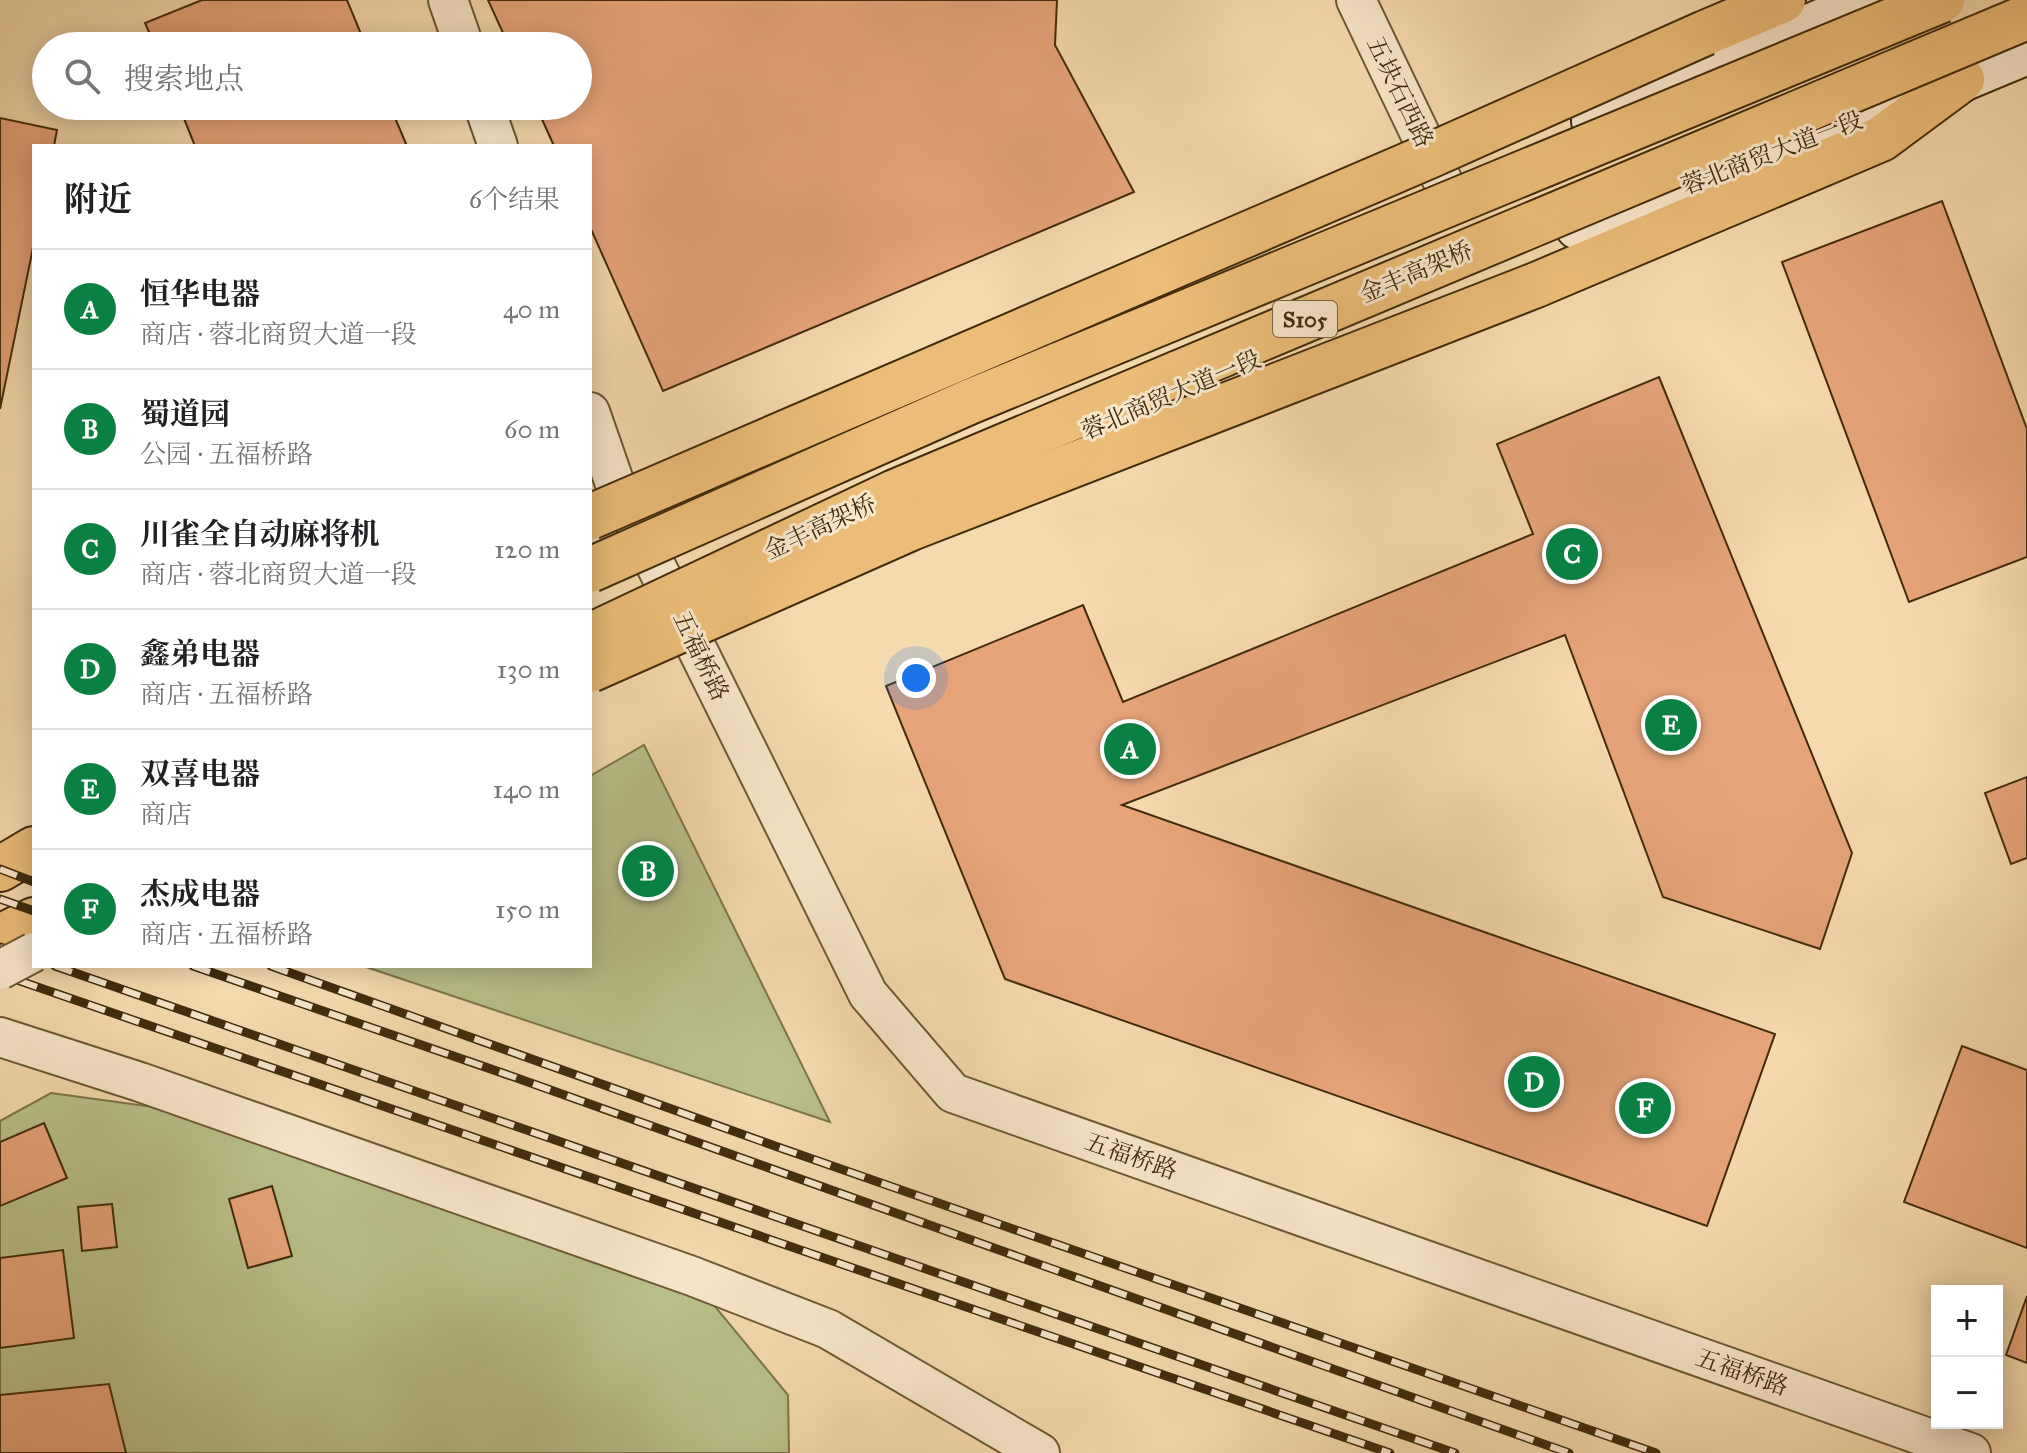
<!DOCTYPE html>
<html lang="zh">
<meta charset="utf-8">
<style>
body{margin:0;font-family:"IM FELL Great Primer","Noto Serif SC",serif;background:#f2f2f2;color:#202124}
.controls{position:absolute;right:24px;bottom:24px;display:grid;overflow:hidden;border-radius:0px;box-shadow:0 4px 20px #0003}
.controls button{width:72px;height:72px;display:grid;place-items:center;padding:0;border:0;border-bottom:2px solid #e0e0e0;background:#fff;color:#202124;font:40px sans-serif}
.you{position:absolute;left:916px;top:678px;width:28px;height:28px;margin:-20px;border:6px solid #fff;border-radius:50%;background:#1a73e8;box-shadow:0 0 0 12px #1a73e833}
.badge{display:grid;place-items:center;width:52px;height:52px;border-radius:50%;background:#0b8043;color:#fff;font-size:26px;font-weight:700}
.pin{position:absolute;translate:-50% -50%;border:4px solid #fff;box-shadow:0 2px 8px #0006}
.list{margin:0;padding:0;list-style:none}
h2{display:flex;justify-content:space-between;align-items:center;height:104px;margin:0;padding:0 32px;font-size:34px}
h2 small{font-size:26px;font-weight:400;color:#757577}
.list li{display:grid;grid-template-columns:52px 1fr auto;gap:24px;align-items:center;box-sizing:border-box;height:120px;padding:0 32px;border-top:2px solid #e0e0e0}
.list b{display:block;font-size:30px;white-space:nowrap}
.list p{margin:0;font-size:26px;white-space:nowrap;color:#757577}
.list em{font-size:26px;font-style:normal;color:#757577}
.icon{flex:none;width:44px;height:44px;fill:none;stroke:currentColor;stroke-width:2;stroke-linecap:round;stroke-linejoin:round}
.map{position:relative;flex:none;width:2027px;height:1453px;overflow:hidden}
.search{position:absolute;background:#fff;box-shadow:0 4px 20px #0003;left:32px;top:32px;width:560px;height:88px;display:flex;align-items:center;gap:20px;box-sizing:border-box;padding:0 28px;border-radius:44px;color:#757577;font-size:30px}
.panel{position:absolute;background:#fff;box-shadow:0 4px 20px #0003;left:32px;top:144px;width:560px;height:824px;border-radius:0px}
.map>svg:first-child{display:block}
.green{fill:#bac08c;stroke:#7e764c;stroke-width:2}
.building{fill:#e7a47b;stroke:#412c0c;stroke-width:2}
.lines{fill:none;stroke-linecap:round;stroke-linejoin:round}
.street-casing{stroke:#6e5835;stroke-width:42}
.secondary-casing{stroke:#412c0c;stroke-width:48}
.highway-casing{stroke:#412c0c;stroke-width:48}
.street{stroke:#f9e7cb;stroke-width:38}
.secondary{stroke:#f9e7cb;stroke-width:44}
.highway{stroke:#ebbd78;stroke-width:44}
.rail-casing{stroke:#412c0c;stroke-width:9}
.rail{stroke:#f9e7cb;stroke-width:6;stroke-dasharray:18;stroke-linecap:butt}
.street-bridge-casing{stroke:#6e5835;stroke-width:42;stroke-linecap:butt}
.highway-bridge-casing{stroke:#412c0c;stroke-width:48;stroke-linecap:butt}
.street-bridge{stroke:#f9e7cb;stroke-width:38}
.highway-bridge{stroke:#ebbd78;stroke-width:44}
.labels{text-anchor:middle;stroke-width:6;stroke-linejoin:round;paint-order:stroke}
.shield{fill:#f9e7cb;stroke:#786445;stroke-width:2}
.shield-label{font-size:22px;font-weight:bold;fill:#412c0c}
.street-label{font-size:24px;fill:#412c0c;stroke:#f9e7cb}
</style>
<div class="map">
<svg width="2027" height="1453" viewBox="0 0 2027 1453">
<rect width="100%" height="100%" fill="#f6daaf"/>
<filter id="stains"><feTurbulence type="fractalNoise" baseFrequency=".0025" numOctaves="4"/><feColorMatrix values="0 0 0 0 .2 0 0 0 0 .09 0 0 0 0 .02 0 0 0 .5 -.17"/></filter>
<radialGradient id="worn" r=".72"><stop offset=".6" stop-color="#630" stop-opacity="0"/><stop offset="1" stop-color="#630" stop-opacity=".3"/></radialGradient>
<g class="green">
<path d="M644 745 830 1122 363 966H590V776Z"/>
<path d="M51 1093 161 1108 704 1293 788 1395 789 1453H0V1121Z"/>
</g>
<g class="building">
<path d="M202 0H347L366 46H155L145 23Z"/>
<path d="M488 0H1057L1055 45 1134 192 663 391 590 227V146H554L536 106H578V46H509Z"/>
<path d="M179 106H390L407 146H195Z"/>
<path d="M0 118 57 130 54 146H34V243L0 409Z"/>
<path d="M1942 201 2027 429V557L1909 602 1782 262Z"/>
<path d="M1659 377 1852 853 1820 949 1663 897 1565 635 1122 805 1775 1034 1707 1226 1005 979 886 686 1083 605 1123 702 1533 534 1497 444Z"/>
<path d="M2027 777V858L2011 864 1985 793Z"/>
<path d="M1962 1046 2027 1070V1248L1904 1202Z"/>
<path d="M44 1123 67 1178 0 1206V1142Z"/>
<path d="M272 1186 292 1256 248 1268 229 1199Z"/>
<path d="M112 1204 117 1247 82 1251 78 1207Z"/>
<path d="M63 1250 74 1338 0 1348V1258Z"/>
<path d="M2027 1296V1363L2006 1355Z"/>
<path d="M109 1384 126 1453H0V1395Z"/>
</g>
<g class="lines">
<defs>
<g id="street">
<path d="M448 0 464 46"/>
<path d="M1356 0 1444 184"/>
<path d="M484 106 498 146"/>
<path d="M590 412 614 481 868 994 953 1093 1971 1453"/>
<path d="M0 1037 140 1082 692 1276 828 1329 1040 1453"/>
</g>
<g id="secondary">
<path d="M1594 121 1871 0"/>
<path d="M1578 227 1962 79 2027 52"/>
</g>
<g id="highway">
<path d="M1705 33 1783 0"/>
<path d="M1536 285 1881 139 1962 79"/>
<path d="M0 869 34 849"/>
<path d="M0 937 34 920"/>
</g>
</defs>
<use href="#street" class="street-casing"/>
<use href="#secondary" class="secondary-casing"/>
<use href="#highway" class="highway-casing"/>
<use href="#street" class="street"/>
<use href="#secondary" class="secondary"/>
<use href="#highway" class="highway"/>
<defs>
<g id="rail">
<path d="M0 869 34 882"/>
<path d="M0 899 34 911"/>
<path d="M0 947 34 959"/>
<path d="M55 966 1455 1453"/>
<path d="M193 966 514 1077 1569 1453"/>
<path d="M271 966 775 1146 1656 1453"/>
<path d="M20 981 1390 1453"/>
</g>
</defs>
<use href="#rail" class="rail-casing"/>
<use href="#rail" class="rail"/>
<defs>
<path id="street-bridge" d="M0 970 34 952"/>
<g id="highway-bridge">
<path d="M590 517 1429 156 1705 33"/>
<path d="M590 570 969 402 1942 0"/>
<path d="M590 636 895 492 2027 17"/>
<path d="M590 670 911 528 1536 285"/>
</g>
</defs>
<use href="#street-bridge" class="street-bridge-casing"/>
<use href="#highway-bridge" class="highway-bridge-casing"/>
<use href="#street-bridge" class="street-bridge"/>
<use href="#highway-bridge" class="highway-bridge"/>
</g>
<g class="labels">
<rect class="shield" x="1273" y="301" width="64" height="36" rx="6"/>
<g class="shield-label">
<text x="1305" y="327">S105</text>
</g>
<g class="street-label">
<text transform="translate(1400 92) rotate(64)" y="8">五块石西路</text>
<text transform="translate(1772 153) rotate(-21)" y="8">蓉北商贸大道一段</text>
<text transform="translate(1416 272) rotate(-23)" y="8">金丰高架桥</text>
<text transform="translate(1171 395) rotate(-23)" y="8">蓉北商贸大道一段</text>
<text transform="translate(820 527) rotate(-25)" y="8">金丰高架桥</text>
<text transform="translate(701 656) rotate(64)" y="8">五福桥路</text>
<text transform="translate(1131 1156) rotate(19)" y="8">五福桥路</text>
<text transform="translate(1742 1372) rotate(19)" y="8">五福桥路</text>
</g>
</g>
<rect width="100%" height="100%" filter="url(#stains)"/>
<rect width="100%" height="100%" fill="url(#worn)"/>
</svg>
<div class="controls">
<button>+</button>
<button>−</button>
</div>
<div class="you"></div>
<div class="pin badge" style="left:1130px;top:749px">A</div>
<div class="pin badge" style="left:648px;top:871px">B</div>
<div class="pin badge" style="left:1572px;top:554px">C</div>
<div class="pin badge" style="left:1534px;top:1082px">D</div>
<div class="pin badge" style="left:1671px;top:725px">E</div>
<div class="pin badge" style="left:1645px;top:1108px">F</div>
<div class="search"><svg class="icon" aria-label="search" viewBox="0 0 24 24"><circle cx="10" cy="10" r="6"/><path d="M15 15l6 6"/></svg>搜索地点</div>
<section class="panel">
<h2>附近<small>6个结果</small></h2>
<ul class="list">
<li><span class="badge">A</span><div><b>恒华电器</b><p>商店 · 蓉北商贸大道一段</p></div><em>40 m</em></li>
<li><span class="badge">B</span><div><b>蜀道园</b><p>公园 · 五福桥路</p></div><em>60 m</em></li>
<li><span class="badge">C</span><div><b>川雀全自动麻将机</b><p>商店 · 蓉北商贸大道一段</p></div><em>120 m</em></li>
<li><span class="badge">D</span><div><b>鑫弟电器</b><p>商店 · 五福桥路</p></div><em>130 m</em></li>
<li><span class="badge">E</span><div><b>双喜电器</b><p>商店</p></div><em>140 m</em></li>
<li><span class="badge">F</span><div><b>杰成电器</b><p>商店 · 五福桥路</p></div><em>150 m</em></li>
</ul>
</section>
</div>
